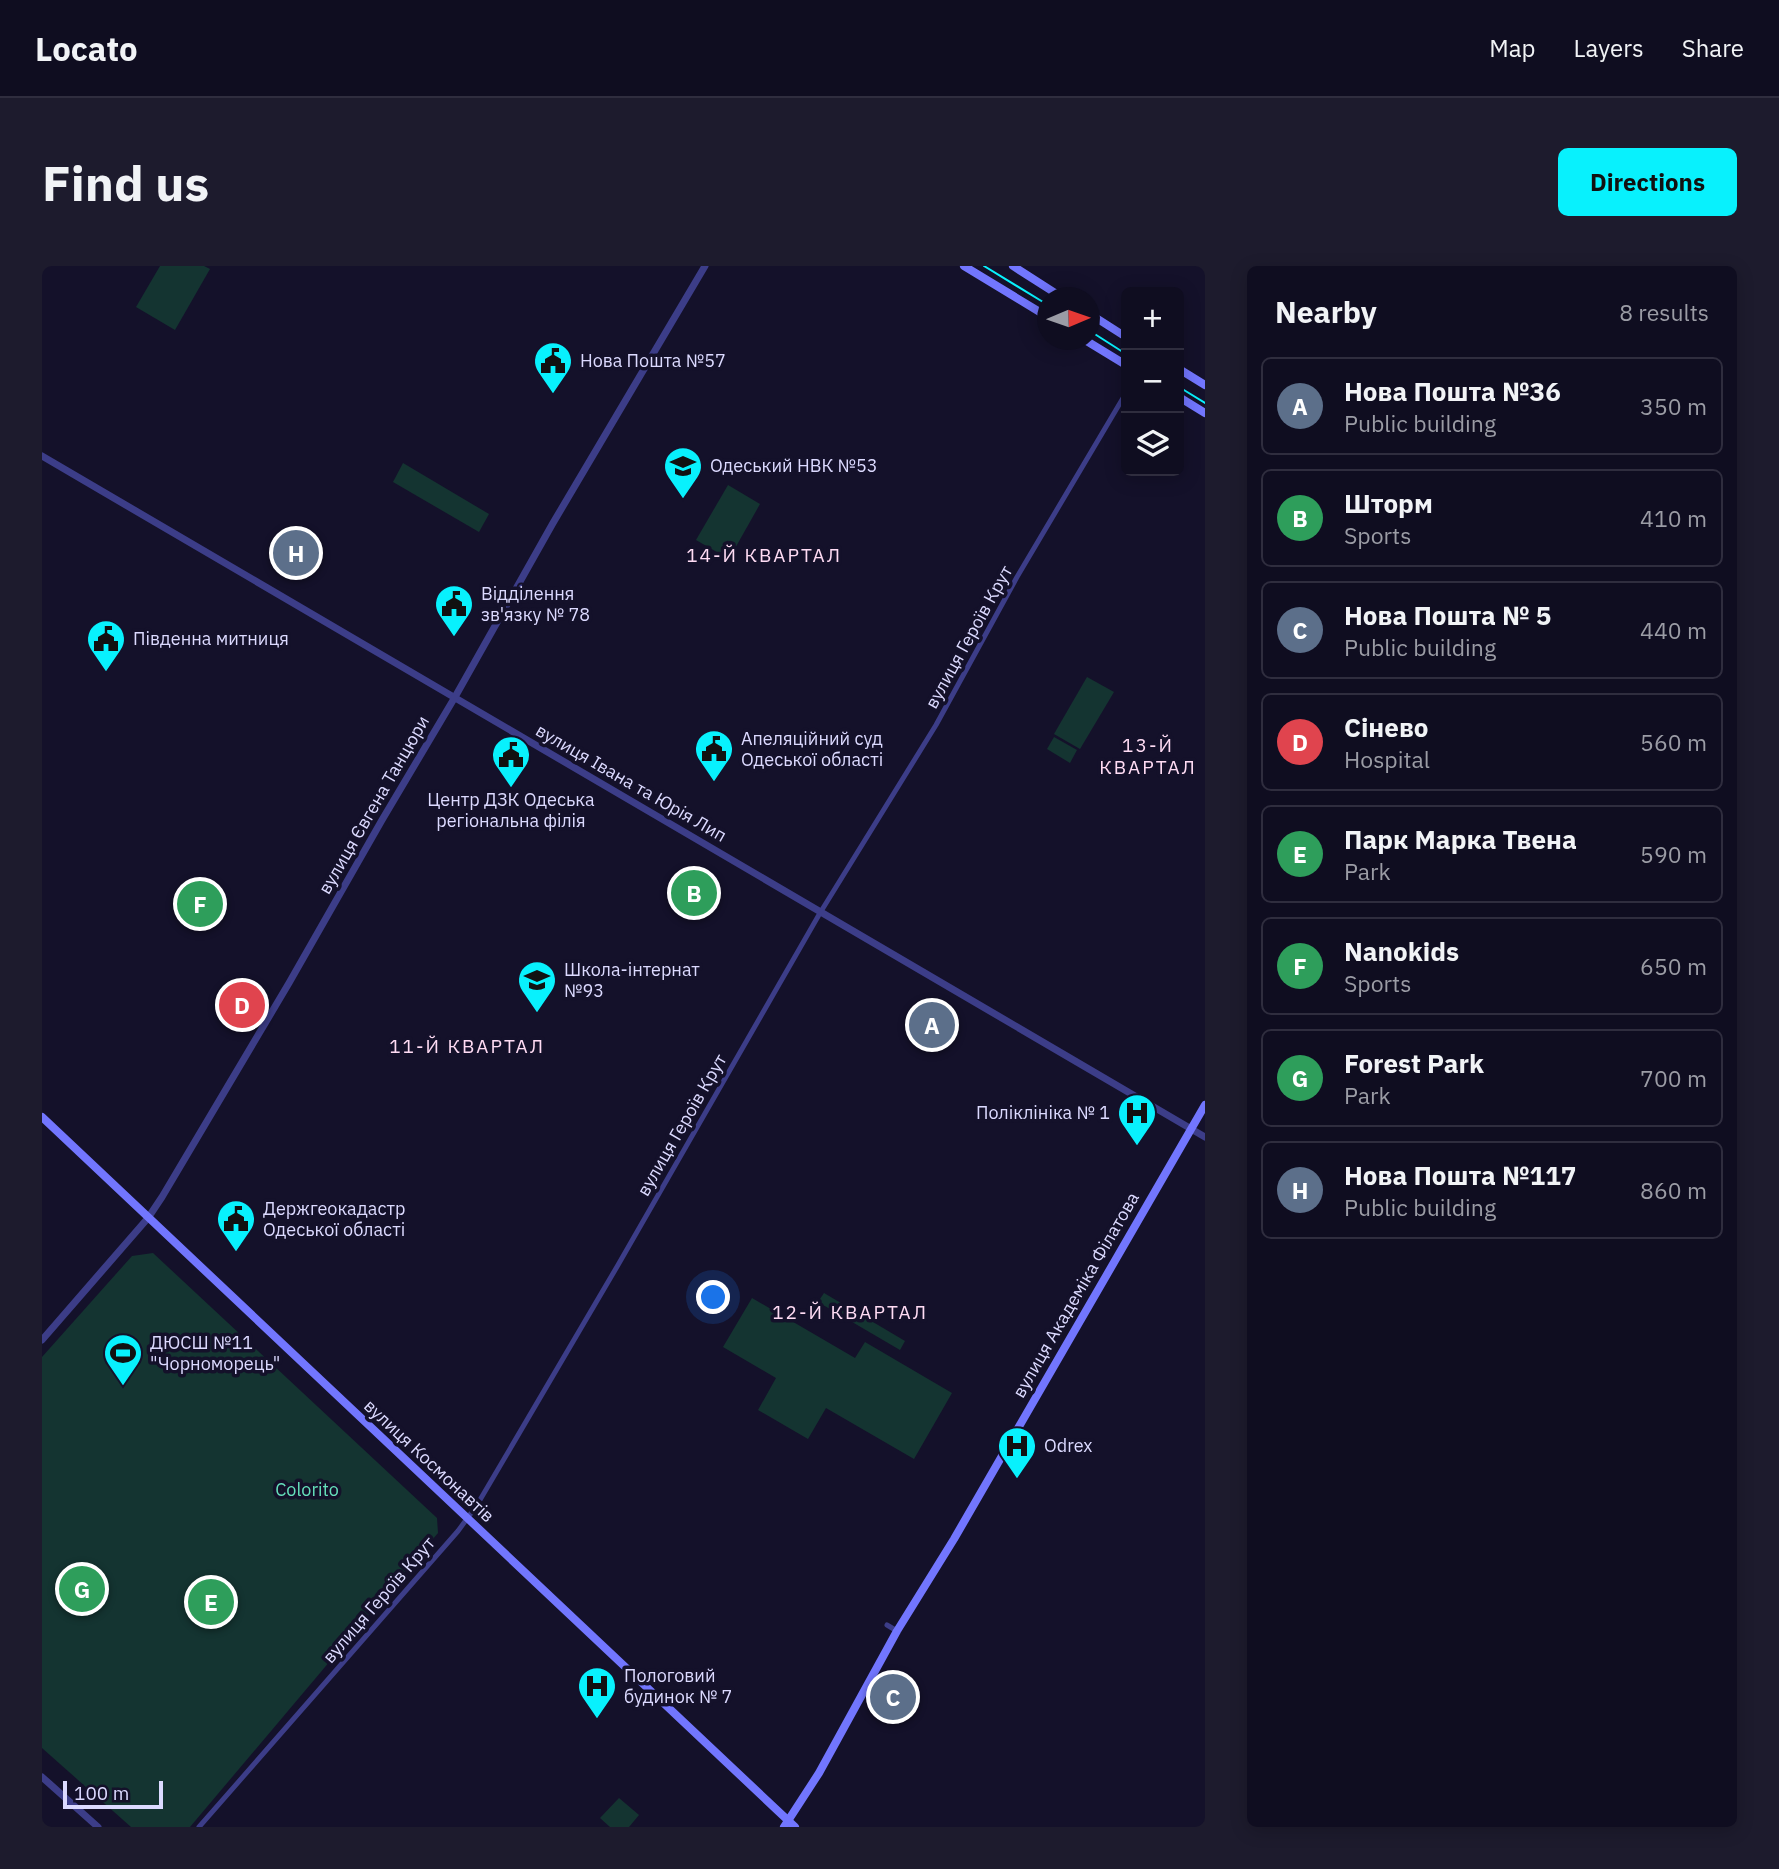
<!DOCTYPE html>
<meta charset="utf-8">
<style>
body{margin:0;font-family:"IBM Plex Sans",sans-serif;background:#1d1b2d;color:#f1f3f6}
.controls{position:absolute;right:21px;top:21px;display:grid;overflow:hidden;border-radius:10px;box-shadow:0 4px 18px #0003}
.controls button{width:63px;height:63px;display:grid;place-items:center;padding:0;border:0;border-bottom:2px solid #2f2d3e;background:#0f0d20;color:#f1f3f6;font:35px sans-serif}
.compass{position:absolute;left:995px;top:21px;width:63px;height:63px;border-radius:50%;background:#0f0d20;box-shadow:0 4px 18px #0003;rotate:88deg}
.scale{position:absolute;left:21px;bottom:18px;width:100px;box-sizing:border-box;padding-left:7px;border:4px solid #dcdaff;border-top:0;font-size:19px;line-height:24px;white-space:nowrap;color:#dcdaff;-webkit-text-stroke:5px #14112a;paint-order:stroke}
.you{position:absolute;left:672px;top:1032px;width:24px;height:24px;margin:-18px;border:5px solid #fff;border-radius:50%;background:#1a73e8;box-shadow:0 0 0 10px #1a73e833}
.badge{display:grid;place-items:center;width:46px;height:46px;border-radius:50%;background:#08f1fd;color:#fff;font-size:23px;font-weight:700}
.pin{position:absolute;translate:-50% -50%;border:4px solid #fff;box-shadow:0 2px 7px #0006}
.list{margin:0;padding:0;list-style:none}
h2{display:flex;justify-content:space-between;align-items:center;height:91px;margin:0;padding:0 28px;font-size:30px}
h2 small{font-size:23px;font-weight:400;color:#9b9ca5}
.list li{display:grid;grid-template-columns:46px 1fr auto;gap:21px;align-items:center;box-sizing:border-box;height:98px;margin:0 14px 14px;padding:0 14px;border:2px solid #2f2d3e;border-radius:10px}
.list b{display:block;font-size:26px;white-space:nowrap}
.list p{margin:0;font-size:23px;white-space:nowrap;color:#9b9ca5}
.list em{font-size:23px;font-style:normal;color:#9b9ca5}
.icon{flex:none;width:38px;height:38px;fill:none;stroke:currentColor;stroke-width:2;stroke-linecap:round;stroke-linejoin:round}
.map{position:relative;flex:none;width:1163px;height:1561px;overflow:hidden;border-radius:10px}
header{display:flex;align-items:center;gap:42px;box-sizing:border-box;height:98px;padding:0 35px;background:#0f0d20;border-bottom:2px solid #2f2d3e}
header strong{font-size:33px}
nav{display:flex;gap:38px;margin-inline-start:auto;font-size:24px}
.intro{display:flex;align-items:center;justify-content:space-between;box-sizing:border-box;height:168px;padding:0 42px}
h1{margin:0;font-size:49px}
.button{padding:18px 32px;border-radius:10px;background:#08f1fd;color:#111;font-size:24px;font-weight:700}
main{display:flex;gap:42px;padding:0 42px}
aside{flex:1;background:#0f0d20;border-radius:10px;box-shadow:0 4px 18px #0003}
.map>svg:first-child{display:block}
.green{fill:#143431}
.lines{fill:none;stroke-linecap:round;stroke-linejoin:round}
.minor{stroke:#3c3d88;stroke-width:5}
.tertiary{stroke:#3c3d88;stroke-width:7}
.secondary{stroke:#7276fe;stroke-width:8}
.tram{stroke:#08f1fd;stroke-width:2}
.labels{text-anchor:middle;stroke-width:7;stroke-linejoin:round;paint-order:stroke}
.poi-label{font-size:18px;fill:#dcdaff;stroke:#14112a;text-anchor:start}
.street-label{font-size:18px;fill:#dcdaff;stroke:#14112a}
.park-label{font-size:18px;fill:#65e0bb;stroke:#14112a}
.neighbourhood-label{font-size:19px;letter-spacing:2px;fill:#ffdcf4;stroke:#14112a}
</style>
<header>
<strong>Locato</strong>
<nav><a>Map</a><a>Layers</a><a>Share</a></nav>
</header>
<div class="intro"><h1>Find us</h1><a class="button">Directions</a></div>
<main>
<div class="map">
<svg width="1163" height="1561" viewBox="0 0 1163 1561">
<rect width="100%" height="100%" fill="#14112a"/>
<g class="green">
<path d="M118 0H162L168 3 133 64 94 41Z"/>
<path d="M361 197 447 248 437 266 351 216Z"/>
<path d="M686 219 718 238 687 293 654 274Z"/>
<path d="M1045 411 1072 426 1038 483 1012 468Z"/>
<path d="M1012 471 1035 484 1028 497 1005 483Z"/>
<path d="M111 987 395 1252 396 1267 148 1561H89L0 1482V1091L90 990Z"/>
<path d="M782 1027 863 1075 858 1084 776 1036Z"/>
<path d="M710 1032 813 1092 823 1076 910 1127 872 1193 784 1142 766 1173 716 1144 734 1112 681 1081Z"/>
<path d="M577 1532 597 1549 587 1561H568L558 1552Z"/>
</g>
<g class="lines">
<g class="minor">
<path d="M845 1359 855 1365"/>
<path d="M157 1561 416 1265 435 1239 576 999 778 647 894 459 975 311 1084 127"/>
</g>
<g class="tertiary">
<path d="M0 190 1163 871"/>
<path d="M0 1074 106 952 120 931 247 717 340 554 413 431 511 257 663 0"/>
<path d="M0 1511 56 1561"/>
</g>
<g class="secondary">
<path d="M922 0 1006 51"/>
<path d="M971 0 1021 32"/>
<path d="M1048 48 1084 71"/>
<path d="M1043 74 1084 99"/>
<path d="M1137 103 1163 119"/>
<path d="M1137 131 1163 147"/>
<path d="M0 851 753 1561"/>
<path d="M742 1561 777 1507 855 1365 912 1273 1163 839"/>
</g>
<g class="tram">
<path d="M942 0 1006 39"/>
<path d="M1048 65 1084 88"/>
<path d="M1137 121 1163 137"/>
</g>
</g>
<defs>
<symbol id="civic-pin" viewBox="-11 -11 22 30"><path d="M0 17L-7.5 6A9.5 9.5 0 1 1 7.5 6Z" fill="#08f1fd" stroke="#14112a"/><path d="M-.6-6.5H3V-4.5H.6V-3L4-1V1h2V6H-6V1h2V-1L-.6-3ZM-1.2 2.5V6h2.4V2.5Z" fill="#111"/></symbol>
<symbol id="school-pin" viewBox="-11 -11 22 30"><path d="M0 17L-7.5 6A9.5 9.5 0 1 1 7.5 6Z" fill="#08f1fd" stroke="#14112a"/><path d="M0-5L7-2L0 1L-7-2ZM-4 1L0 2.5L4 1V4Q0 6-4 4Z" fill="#111"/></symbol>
<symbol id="hospital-pin" viewBox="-11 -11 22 30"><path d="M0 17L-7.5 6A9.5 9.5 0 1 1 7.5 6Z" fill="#08f1fd" stroke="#14112a"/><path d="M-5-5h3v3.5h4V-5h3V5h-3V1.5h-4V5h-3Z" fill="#111"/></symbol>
<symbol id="stadium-pin" viewBox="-11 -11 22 30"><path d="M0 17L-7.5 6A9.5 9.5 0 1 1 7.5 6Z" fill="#08f1fd" stroke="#14112a"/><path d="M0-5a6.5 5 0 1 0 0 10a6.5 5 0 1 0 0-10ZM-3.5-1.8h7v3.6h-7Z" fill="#111"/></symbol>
</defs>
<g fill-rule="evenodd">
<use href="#civic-pin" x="489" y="73" width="44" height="60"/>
<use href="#school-pin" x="619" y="178" width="44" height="60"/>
<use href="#civic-pin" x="390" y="316" width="44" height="60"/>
<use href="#civic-pin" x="42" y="351" width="44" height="60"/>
<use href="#civic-pin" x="650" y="461" width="44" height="60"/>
<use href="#civic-pin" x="447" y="467" width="44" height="60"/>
<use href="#school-pin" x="473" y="692" width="44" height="60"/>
<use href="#hospital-pin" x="1073" y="825" width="44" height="60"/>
<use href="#civic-pin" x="172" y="931" width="44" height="60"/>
<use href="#stadium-pin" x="59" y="1065" width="44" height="60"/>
<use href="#hospital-pin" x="953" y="1158" width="44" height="60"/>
<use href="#hospital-pin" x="533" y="1398" width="44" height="60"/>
</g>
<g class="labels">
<g class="poi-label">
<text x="538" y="101">Нова Пошта №57</text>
<text x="668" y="206">Одеський НВК №53</text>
<text x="439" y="334">Відділення<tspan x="439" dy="21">зв'язку № 78</tspan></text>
<text x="91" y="379">Південна митниця</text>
<text x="699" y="479">Апеляційний суд<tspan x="699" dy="21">Одеської області</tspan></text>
<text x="469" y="540" text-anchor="middle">Центр ДЗК Одеська<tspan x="469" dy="21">регіональна філія</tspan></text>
<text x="522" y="710">Школа-інтернат<tspan x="522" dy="21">№93</tspan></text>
<text x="1068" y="853" text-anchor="end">Поліклініка № 1</text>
<text x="221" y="949">Держгеокадастр<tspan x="221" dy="21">Одеської області</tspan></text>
<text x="108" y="1083">ДЮСШ №11<tspan x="108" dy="21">"Чорноморець"</tspan></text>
<text x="1002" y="1186">Odrex</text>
<text x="582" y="1416">Пологовий<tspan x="582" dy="21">будинок № 7</tspan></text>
</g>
<g class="street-label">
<text transform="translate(927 371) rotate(-61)" y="6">вулиця Героїв Крут</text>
<text transform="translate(589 517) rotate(30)" y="6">вулиця Івана та Юрія Лип</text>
<text transform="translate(332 539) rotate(-60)" y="6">вулиця Євгена Танцюри</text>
<text transform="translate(640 859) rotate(-60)" y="6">вулиця Героїв Крут</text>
<text transform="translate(1034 1029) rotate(-60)" y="6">вулиця Академіка Філатова</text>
<text transform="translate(387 1195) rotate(43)" y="6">вулиця Космонавтів</text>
<text transform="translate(337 1334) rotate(-49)" y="6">вулиця Героїв Крут</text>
</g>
<g class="park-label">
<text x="265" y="1230">Colorito</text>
</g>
<g class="neighbourhood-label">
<text x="722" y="296">14-Й КВАРТАЛ</text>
<text x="1106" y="486">13-Й<tspan x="1106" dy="22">КВАРТАЛ</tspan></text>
<text x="425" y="787">11-Й КВАРТАЛ</text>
<text x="808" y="1053">12-Й КВАРТАЛ</text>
</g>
</g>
</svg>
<div class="controls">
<button>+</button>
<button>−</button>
<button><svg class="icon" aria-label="layers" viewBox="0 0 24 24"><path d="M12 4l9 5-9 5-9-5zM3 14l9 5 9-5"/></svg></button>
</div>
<svg class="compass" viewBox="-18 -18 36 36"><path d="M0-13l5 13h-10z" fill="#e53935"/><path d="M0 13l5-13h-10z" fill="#9b9ca5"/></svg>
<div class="scale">100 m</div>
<div class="you"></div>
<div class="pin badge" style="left:890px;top:759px;background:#5c6f8a">A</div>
<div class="pin badge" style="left:652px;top:627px;background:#2e9e5b">B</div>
<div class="pin badge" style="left:851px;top:1431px;background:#5c6f8a">C</div>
<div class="pin badge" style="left:200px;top:739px;background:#e0444e">D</div>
<div class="pin badge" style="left:169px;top:1336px;background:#2e9e5b">E</div>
<div class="pin badge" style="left:158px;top:638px;background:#2e9e5b">F</div>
<div class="pin badge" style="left:40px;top:1323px;background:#2e9e5b">G</div>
<div class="pin badge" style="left:254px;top:287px;background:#5c6f8a">H</div>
</div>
<aside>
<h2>Nearby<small>8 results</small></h2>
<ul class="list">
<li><span class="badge" style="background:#5c6f8a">A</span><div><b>Нова Пошта №36</b><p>Public building</p></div><em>350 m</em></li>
<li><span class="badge" style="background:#2e9e5b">B</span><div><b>Шторм</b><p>Sports</p></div><em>410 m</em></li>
<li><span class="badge" style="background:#5c6f8a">C</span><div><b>Нова Пошта № 5</b><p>Public building</p></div><em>440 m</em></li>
<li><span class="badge" style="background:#e0444e">D</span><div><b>Сінево</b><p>Hospital</p></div><em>560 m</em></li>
<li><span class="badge" style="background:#2e9e5b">E</span><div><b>Парк Марка Твена</b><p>Park</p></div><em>590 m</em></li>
<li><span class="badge" style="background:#2e9e5b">F</span><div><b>Nanokids</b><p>Sports</p></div><em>650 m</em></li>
<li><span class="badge" style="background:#2e9e5b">G</span><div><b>Forest Park</b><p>Park</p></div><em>700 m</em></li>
<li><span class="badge" style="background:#5c6f8a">H</span><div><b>Нова Пошта №117</b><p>Public building</p></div><em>860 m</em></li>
</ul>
</aside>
</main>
